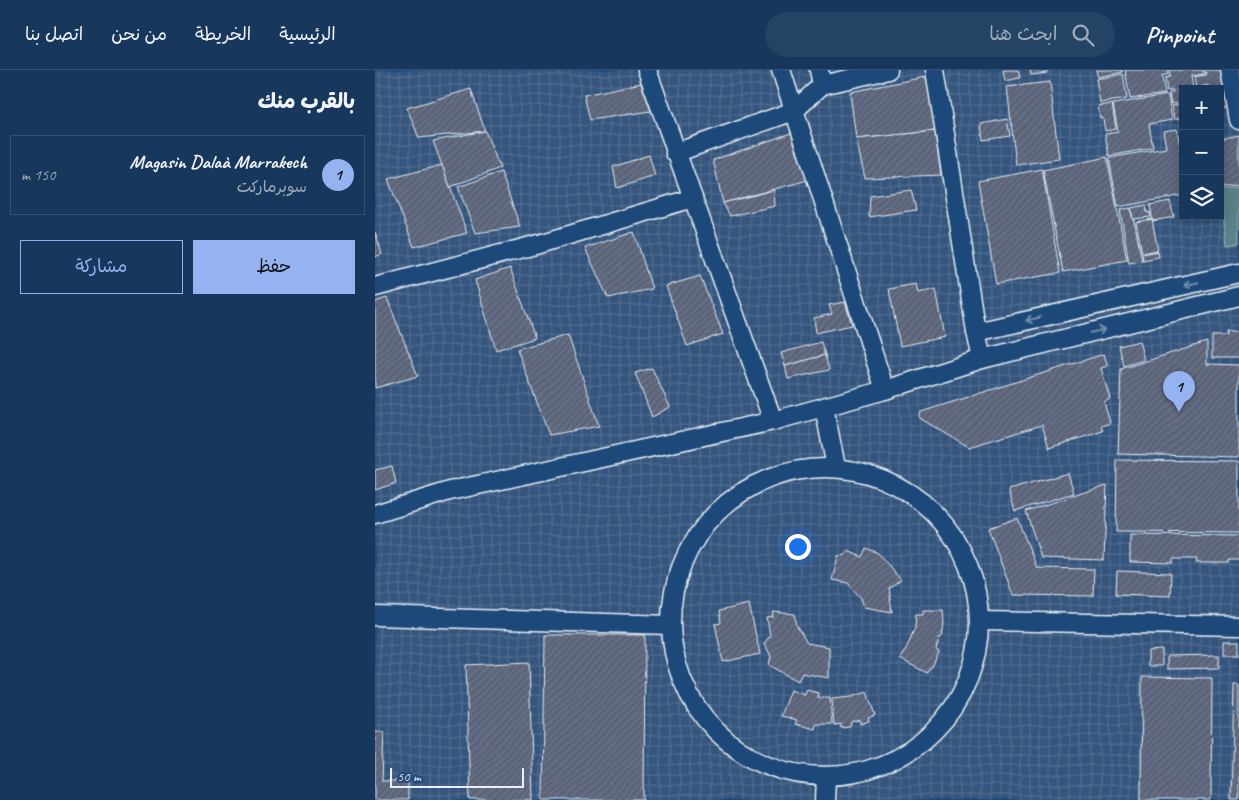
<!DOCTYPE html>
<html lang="ar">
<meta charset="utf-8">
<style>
body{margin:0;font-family:Caveat,"Playpen Sans Arabic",sans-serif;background:#244365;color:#f1f3f6;direction:rtl}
.controls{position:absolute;right:15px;top:15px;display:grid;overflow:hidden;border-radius:0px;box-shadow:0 2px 12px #0003}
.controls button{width:45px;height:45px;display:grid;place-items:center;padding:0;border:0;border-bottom:1px solid #365272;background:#17385c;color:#f1f3f6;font:25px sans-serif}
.scale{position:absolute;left:15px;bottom:12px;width:134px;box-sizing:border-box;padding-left:5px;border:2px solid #e8f1f8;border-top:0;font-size:14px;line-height:18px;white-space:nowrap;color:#e8f1f8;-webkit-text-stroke:4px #1f4a7a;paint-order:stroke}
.you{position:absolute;left:422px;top:476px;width:18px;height:18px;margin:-12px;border:4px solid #fff;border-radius:50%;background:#1a73e8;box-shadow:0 0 0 8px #1a73e833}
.badge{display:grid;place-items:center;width:32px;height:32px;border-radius:50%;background:#95b2f1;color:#111;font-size:16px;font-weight:700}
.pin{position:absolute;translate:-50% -41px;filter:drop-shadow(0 1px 2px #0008)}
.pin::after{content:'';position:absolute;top:26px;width:18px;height:15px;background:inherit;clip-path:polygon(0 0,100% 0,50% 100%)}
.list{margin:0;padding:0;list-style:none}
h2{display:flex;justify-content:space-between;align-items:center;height:65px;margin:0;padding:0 20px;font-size:21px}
h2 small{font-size:16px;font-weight:400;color:#9eacbb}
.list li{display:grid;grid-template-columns:32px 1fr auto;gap:15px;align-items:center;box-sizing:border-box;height:80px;margin:0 10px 10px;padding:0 10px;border:1px solid #365272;border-radius:0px}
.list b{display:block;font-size:19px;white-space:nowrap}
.list p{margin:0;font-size:16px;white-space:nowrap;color:#9eacbb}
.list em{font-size:16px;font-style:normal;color:#9eacbb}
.actions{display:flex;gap:10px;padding:15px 20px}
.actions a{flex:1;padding:11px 0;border:1px solid #95b2f1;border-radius:0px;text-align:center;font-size:18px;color:#95b2f1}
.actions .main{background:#95b2f1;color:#111}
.icon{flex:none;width:28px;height:28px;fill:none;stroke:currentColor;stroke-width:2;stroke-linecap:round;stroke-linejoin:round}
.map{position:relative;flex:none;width:864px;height:730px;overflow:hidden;direction:ltr}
header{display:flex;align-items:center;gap:30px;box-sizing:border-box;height:70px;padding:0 25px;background:#17385c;border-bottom:1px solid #365272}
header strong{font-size:24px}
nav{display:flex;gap:28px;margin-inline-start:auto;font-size:18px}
.search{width:350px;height:45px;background:#244365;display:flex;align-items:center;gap:12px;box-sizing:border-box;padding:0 18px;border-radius:28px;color:#9eacbb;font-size:19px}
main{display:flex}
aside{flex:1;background:#17385c}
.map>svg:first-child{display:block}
.industrial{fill:url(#industrial-grid);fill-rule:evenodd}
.garden{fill:#5a8288;stroke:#a1bac0}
.building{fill:url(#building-hatch);stroke:#e8f1f8}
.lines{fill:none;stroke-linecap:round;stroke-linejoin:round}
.minor-casing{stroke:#e8f1f8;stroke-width:21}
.minor{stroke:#1f4a7a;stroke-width:18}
.oneway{stroke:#6f8dac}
</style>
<header>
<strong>Pinpoint</strong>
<div class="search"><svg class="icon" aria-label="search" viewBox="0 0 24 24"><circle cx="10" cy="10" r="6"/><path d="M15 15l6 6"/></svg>ابحث هنا</div>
<nav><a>الرئيسية</a><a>الخريطة</a><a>من نحن</a><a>اتصل بنا</a></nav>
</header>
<main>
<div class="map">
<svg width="864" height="730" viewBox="0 0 864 730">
<defs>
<pattern id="industrial-grid" width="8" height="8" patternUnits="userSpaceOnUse" patternTransform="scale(1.25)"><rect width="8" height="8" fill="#34547d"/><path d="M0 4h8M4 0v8" fill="none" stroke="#516d90"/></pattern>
<pattern id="building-hatch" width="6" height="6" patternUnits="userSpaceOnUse" patternTransform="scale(1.25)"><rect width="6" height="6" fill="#646d85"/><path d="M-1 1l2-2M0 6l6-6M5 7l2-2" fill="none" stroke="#545965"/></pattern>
</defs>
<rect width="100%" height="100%" fill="#1f4a7a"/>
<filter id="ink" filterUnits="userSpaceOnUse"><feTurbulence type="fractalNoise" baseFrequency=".02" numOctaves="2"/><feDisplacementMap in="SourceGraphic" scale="10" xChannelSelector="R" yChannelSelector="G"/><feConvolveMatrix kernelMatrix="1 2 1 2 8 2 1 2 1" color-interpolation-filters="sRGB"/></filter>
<g filter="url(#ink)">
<path class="industrial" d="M0 0H864V730H0ZM808 19H845V146H808Z"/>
<path class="garden" d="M864 117V173L852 175 845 120Z"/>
<g class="building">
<path d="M628 0H643L645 8 630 11Z"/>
<path d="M655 0H672V3L656 5Z"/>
<path d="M721 0H747L748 2 723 7Z"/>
<path d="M750 0H792L793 4 787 6 790 24 755 29Z"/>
<path d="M794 0H828L829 4 816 6 818 19H808V48L799 49 797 36 802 35 801 33 796 34 794 23 798 22V20L792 21 790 8 795 7Z"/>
<path d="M830 0H852L859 36 845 39V19H834L833 15 821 18 819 7 831 5Z"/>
<path d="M748 4 752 29 725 33 721 9Z"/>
<path d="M555 6 560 61 481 69 475 22Z"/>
<path d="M675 12 684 89 641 95 632 17Z"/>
<path d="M266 13 276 41 215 50 209 25Z"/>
<path d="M96 19 110 61 44 68 32 38Z"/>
<path d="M793 25 797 50 774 54 778 78 734 86 730 64 743 62 738 34Z"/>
<path d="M737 34 741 59 730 61 728 48H725L723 36Z"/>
<path d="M632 49 635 66 608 70 606 54Z"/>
<path d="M802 59 805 76 808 75V125L743 137 734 88 791 78 788 61Z"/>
<path d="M110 61 125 98 75 117 58 71Z"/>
<path d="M560 61 566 105 490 108 481 69Z"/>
<path d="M419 62 433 110 348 133 338 90Z"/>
<path d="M864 65V115L845 118V69Z"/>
<path d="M274 85 280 106 242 118 238 97Z"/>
<path d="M732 87 752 190 688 202 668 100Z"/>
<path d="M67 95 92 163 39 177 13 109Z"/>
<path d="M667 99 685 203 621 214 603 111Z"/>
<path d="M126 102 145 157 100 163 83 117Z"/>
<path d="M399 120 400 136 355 146 348 133Z"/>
<path d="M536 120 541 140 494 147 495 126Z"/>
<path d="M795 131 799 147 778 151 775 135Z"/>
<path d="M771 135 772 143 775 142 776 147 758 149 756 138Z"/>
<path d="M755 138 758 150H759L767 191 754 193 745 140Z"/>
<path d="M777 149 783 180 767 183 761 152Z"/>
<path d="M0 162 7 184 0 187Z"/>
<path d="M259 162 277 219 233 228 210 178Z"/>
<path d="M783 181 784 187 768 190 767 184Z"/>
<path d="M135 198 160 268 121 280 100 210Z"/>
<path d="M325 206 348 264 312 276 291 216Z"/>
<path d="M541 214 543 223 561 219 570 267 525 276 514 219Z"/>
<path d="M12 228 43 306 0 318V232Z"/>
<path d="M470 232 477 255 441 263 439 248 457 244 454 235Z"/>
<path d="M851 262H864V288H837V266H851Z"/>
<path d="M193 265 224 356 174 365 142 279Z"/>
<path d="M764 271 769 290 749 296 744 276Z"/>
<path d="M446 272 450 285 410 296 406 283Z"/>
<path d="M832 272V294L864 295V387L743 384 746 299Z"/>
<path d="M729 284 733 296 726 298 735 329 729 332 735 353 726 356 728 361 674 378 667 355 594 377 546 349 544 346 546 342Z"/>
<path d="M450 285 454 300 413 309 410 296Z"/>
<path d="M277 298 295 337 277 347 260 303Z"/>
<path d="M742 390 864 391V463L741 462Z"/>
<path d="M17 396 21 413 0 420V400Z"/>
<path d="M693 403 699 423 640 441 634 420Z"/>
<path d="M732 415 729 490 666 488 651 441Z"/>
<path d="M642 448 662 498 719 499 718 526 638 525 613 458Z"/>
<path d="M755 465 864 466V490H854V493H821L822 489H798V493L755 492Z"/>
<path d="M491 478 503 483 526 510 514 519 517 542 489 537 486 528 473 513 457 510 463 486 470 485 473 481 487 487Z"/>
<path d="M742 501 796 503 795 526 741 524Z"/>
<path d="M374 534 385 584 348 592 340 554 346 553 344 541Z"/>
<path d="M548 540H568L569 553 567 567 564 568 561 580 564 582 557 597H555L552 603 525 589 533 575 540 557 541 544H548Z"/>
<path d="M398 542 420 544 422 556 432 573 454 577V608L427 603 423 611 394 595 396 586 389 573 395 566 392 548 399 547Z"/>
<path d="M170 565H270L269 730H168Z"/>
<rect x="849" y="571" width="15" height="13"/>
<path d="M787 580V596H773V581Z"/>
<path d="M844 585V598L792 599V586Z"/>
<path d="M154 592 158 730H95L91 595Z"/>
<path d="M767 607 837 608 836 730H766Z"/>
<path d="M859 615H864V730H856Z"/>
<path d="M416 620 430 625 431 620 444 623 443 628H455L457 654H441L440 659 420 654 422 650 406 646Z"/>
<path d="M492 622 500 645 493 648 494 651 485 654V650L476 652 475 657 466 658V654L459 655 457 629 476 627Z"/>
<path d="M0 662H9L7 711H33V730H0Z"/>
</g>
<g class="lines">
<defs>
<g id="minor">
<path d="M272 0 398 351"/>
<path d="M406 0 510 320"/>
<path d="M444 0 447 15"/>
<path d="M560 0 601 262 607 289"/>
<path d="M855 0 864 50"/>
<path d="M300 83 419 41 447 15 513 0"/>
<path d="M0 217 164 174 318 128"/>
<path d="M601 262 864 203"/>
<path d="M449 337 461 397"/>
<circle cx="450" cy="552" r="154"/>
<path d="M0 444 75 421 398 351 510 320 607 289 864 226"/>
<path d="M0 546 295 555"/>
<path d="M605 551 864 556"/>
<path d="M450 730 451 708"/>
</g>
</defs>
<use href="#minor" class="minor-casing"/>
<use href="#minor" class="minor"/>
</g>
<defs><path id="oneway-shaft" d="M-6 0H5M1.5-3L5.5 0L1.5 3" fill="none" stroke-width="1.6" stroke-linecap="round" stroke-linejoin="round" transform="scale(1.25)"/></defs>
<g class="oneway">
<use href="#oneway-shaft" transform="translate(816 214) rotate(167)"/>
<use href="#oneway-shaft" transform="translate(658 249) rotate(167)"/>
<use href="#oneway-shaft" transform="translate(723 261) rotate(-14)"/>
</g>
</g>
</svg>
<div class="controls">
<button>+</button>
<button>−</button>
<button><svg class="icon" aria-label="layers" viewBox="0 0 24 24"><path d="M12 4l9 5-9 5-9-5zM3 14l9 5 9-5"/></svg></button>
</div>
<div class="scale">50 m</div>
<div class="you"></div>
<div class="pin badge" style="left:804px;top:342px">1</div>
</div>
<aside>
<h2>بالقرب منك<small></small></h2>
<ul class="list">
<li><span class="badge">1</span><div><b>Magasin Dalaà Marrakech</b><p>سوبرماركت</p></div><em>150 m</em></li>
</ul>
<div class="actions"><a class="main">حفظ</a><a>مشاركة</a></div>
</aside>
</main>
